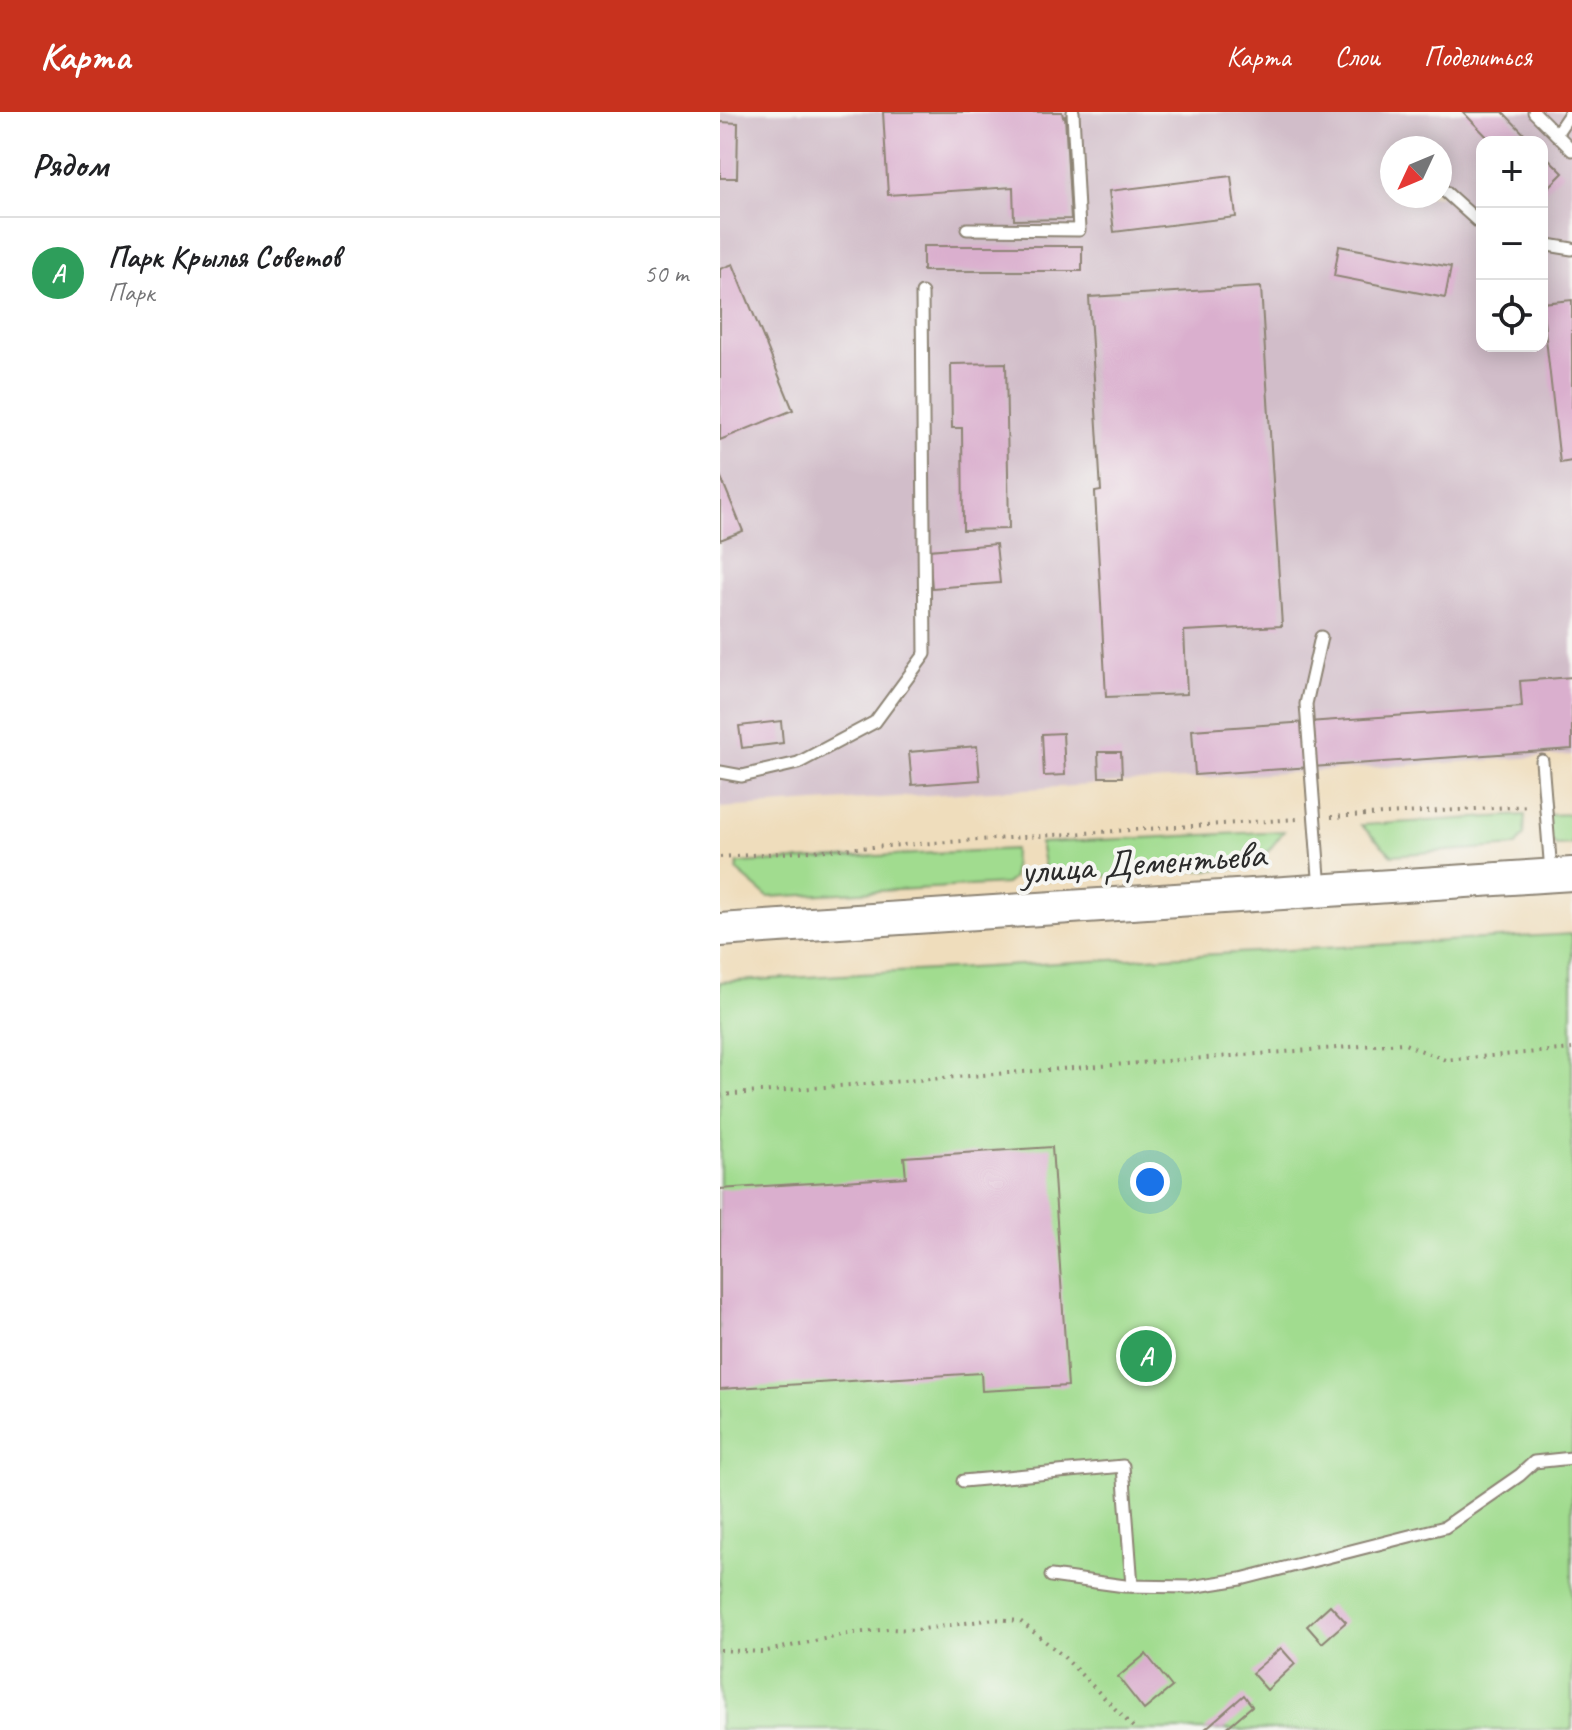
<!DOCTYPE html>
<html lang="ru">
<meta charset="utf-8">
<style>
body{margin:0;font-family:Caveat,sans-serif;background:#f2f2f2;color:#202124}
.controls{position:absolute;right:24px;top:24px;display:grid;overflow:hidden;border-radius:16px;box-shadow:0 4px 20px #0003}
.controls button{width:72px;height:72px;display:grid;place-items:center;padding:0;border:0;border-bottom:2px solid #e0e0e0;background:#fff;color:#202124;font:40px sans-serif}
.compass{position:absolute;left:660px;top:24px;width:72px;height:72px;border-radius:50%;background:#fff;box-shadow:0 4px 20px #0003;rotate:226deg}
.you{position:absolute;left:430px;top:1070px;width:28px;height:28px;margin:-20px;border:6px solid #fff;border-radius:50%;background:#1a73e8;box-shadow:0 0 0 12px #1a73e833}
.badge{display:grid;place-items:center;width:52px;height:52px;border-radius:50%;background:#c8321e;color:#fff;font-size:26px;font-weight:700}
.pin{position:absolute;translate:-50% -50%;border:4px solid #fff;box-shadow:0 2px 8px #0006}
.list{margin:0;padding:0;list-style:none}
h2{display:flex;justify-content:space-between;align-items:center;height:104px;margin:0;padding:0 32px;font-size:34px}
h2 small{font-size:26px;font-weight:400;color:#757577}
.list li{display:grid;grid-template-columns:52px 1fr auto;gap:24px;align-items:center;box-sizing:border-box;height:112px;padding:0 32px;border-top:2px solid #e0e0e0}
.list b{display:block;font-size:30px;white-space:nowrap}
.list p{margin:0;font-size:26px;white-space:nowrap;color:#757577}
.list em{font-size:26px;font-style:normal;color:#757577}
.icon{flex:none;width:44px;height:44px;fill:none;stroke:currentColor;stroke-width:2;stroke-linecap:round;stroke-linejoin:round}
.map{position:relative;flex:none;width:852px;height:1618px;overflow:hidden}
header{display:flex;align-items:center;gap:48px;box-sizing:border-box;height:112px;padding:0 40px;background:#c8321e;color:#fff}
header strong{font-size:38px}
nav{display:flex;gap:44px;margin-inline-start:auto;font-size:28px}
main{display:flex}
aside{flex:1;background:#fff}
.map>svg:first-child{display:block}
.industrial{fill:#d1bdc9;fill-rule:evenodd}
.green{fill:#a1dc8f;stroke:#66845d;stroke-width:2}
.building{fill:#daafce}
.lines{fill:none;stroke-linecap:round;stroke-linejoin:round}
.lane-casing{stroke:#8d8474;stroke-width:15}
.secondary-casing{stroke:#8d8474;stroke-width:36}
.path{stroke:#8d8474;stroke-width:4;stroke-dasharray:2 6;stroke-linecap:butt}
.lane{stroke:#fff;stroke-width:11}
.secondary{stroke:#fff;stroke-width:32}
.labels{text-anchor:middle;stroke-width:8;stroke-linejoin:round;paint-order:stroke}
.street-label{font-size:38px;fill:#2b2b2b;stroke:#f6f6f2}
</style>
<header>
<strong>Карта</strong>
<nav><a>Карта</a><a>Слои</a><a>Поделиться</a></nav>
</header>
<main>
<aside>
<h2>Рядом<small></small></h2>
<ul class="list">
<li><span class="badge" style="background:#2e9e5b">A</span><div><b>Парк Крылья Советов</b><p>Парк</p></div><em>50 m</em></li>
</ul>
</aside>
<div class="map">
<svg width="852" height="1618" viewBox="0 0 852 1618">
<rect width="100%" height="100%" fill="#f6f6f2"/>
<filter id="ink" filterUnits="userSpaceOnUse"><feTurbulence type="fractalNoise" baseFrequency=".0125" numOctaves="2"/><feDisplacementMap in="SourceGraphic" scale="16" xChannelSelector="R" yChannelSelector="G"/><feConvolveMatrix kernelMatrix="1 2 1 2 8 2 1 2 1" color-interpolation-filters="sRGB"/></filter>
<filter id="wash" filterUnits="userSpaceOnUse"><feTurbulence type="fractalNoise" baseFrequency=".006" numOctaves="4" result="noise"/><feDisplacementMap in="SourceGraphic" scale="32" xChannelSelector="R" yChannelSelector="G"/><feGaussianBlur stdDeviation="1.8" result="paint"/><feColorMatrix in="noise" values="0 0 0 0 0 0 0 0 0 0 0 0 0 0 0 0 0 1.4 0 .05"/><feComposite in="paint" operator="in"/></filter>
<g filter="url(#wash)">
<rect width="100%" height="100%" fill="#efddbc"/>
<path class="industrial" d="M0 0H852V643L0 696ZM762 30H822V234H762ZM672 36H720V84H672Z"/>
<g class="green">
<path d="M852 702V732L836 733 826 723 827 703Z"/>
<path d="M805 703 804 723 796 734 672 743 641 713Z"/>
<path d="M564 719 536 755 327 768 320 731Z"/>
<path d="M294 737 293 766 286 772 48 785 16 758 18 751Z"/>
<path d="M852 822V1618H0V870Z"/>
</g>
<g id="blocks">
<g class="building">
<path d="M163 0H342L343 5 345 4 351 107 294 108 293 75 168 83Z"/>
<path d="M743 0H783L812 30H772Z"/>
<path d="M0 10 18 11 17 66H0Z"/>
<path d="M822 40 843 61 822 82Z"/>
<path d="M511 64 516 105 394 120 389 79Z"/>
<rect x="203" y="134" width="159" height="25"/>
<path d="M619 134 731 155 725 186 614 164Z"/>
<path d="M13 152 73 298 0 328V157Z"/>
<path d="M541 175 562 514 464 519 467 582 386 585 375 380 381 379 369 185Z"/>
<path d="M852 188V349L840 351 822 191Z"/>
<path d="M286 251 289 417 243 418 242 316H232L231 252Z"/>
<path d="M0 363 23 419 0 428Z"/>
<path d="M276 432 280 471 212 476 209 438Z"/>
<path d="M852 565V637L475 663 472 618 802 595 800 569Z"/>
<path d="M61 609 63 631 22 636 19 614Z"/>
<path d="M343 621 345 663 324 664 322 622Z"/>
<path d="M257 634 260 668 192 673 189 640Z"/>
<path d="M378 640H401L402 665H379Z"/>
<path d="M332 1035 348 1274 262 1279 261 1261 0 1277V1077L186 1065 184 1045Z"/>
<path d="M610 1493 626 1510 602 1531 587 1514Z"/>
<path d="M561 1536 575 1552 547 1578 532 1561Z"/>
<path d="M426 1542 452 1575 424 1598 398 1565Z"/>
<path d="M524 1583 532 1594 504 1618H484Z"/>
</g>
</g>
</g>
<g filter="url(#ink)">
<use href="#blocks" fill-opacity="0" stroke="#8d8474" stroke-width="2"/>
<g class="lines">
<defs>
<g id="lane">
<path d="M814 0 852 38"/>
<path d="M836 22 851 0"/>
<path d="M720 75 762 113"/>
<path d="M247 117 359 118 353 0"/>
<path d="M822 132 852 137"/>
<path d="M822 649 831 760"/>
<path d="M0 660 22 664 78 651 155 610 205 542 202 181"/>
<path d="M600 778 586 592 601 525"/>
<path d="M243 1369 403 1354 412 1474"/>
<path d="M331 1464 405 1474 471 1475 521 1467 725 1415 800 1363 814 1350 852 1346"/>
</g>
<path id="secondary" d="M0 818 852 762"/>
</defs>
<use href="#lane" class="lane-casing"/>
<use href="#secondary" class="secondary-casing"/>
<g class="path">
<path d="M611 705 810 694"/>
<path d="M0 745 578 707"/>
<path d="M0 983 682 931 725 948 852 937"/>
<path d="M0 1538 42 1540 128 1522 168 1517 196 1518 274 1507 300 1509 342 1543 416 1618"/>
</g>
<use href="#lane" class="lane"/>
<use href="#secondary" class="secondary"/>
</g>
</g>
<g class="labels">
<g class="street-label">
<text transform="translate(423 750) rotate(-4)" y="13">улица Дементьева</text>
</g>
</g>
</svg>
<div class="controls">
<button>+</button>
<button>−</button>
<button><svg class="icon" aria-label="locate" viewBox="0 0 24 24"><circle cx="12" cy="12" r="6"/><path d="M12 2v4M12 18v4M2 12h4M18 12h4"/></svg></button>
</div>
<svg class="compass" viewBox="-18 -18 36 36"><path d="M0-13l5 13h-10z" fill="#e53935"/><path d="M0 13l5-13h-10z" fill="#757577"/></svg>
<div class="you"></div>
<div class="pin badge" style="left:426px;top:1244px;background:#2e9e5b">A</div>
</div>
</main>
